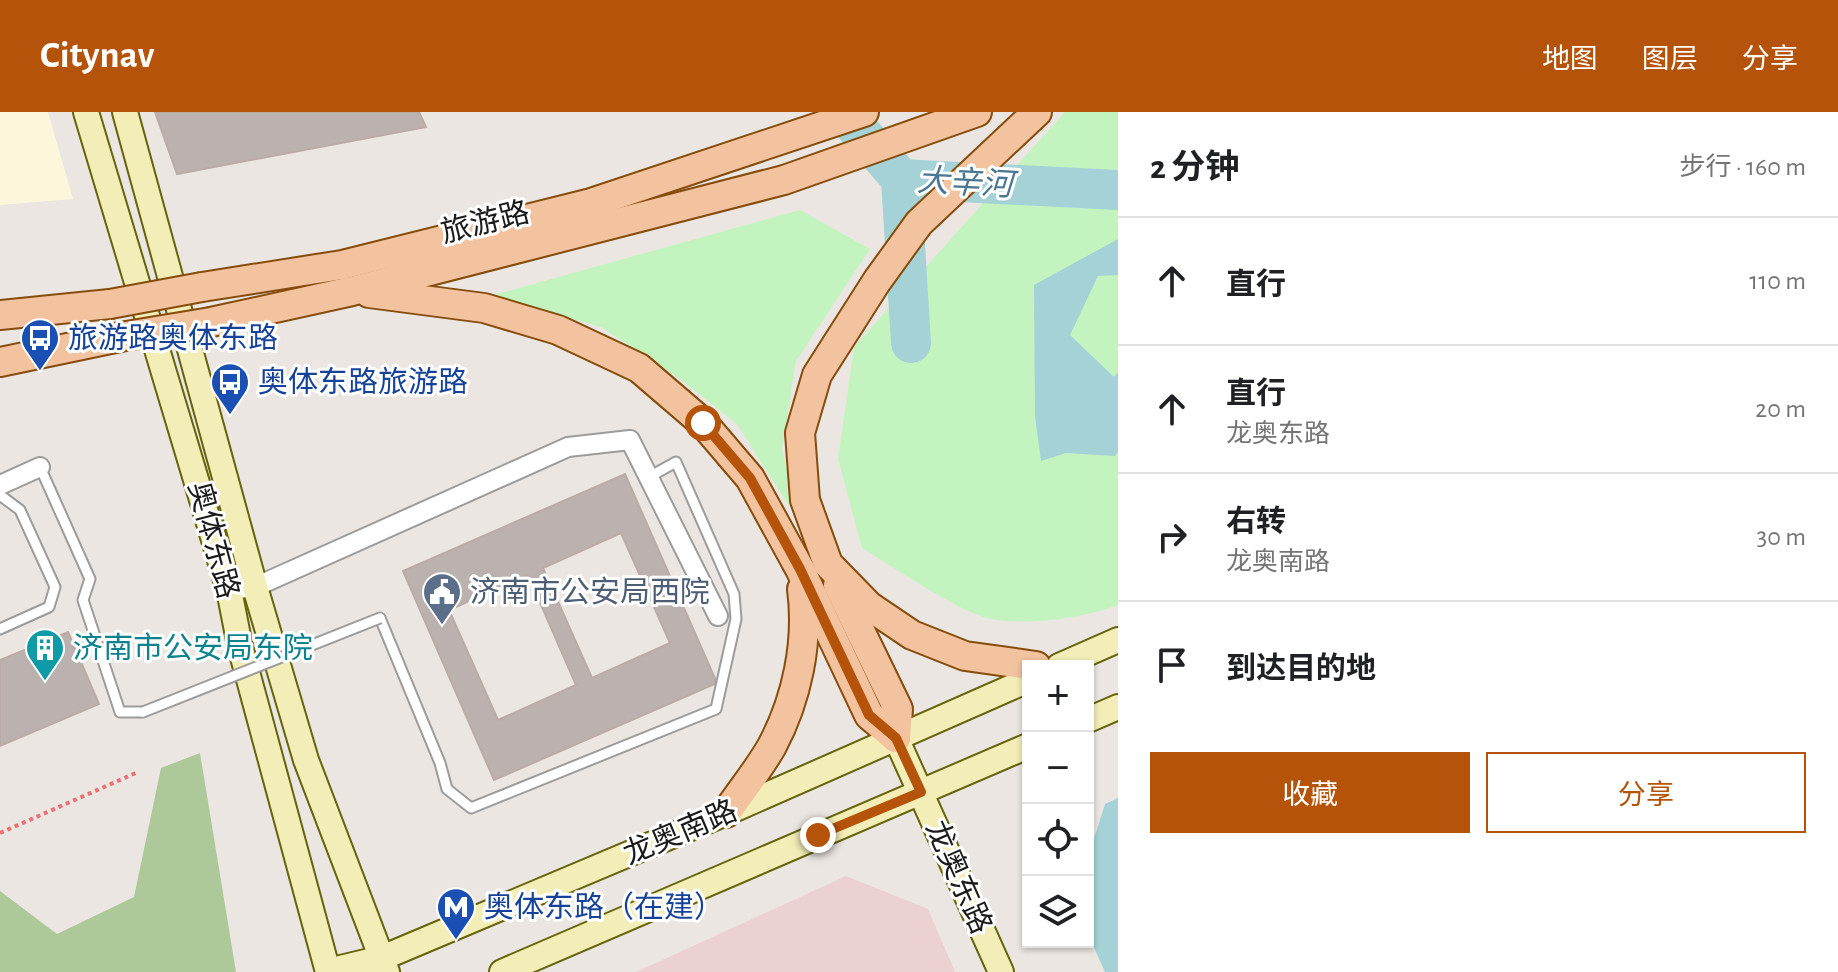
<!DOCTYPE html>
<html lang="zh">
<meta charset="utf-8">
<style>
body{margin:0;font-family:"Alegreya Sans","Noto Sans SC",sans-serif;background:#f2f2f2;color:#202124}
.controls{position:absolute;right:24px;bottom:24px;display:grid;overflow:hidden;border-radius:0px;box-shadow:0 2px 6px #0004}
.controls button{width:72px;height:72px;display:grid;place-items:center;padding:0;border:0;border-bottom:2px solid #e0e0e0;background:#fff;color:#202124;font:40px sans-serif}
.stop{position:absolute;width:24px;height:24px;margin:-18px;border:6px solid #b45309;border-radius:50%;background:#fff}
.stop.end{background:#b45309;border-color:#fff;box-shadow:0 2px 8px #0008}
.list{margin:0;padding:0;list-style:none}
h2{display:flex;justify-content:space-between;align-items:center;height:104px;margin:0;padding:0 32px;font-size:34px}
h2 small{font-size:26px;font-weight:400;color:#757577}
.list li{display:grid;grid-template-columns:52px 1fr auto;gap:24px;align-items:center;box-sizing:border-box;height:128px;padding:0 32px;border-top:2px solid #e0e0e0}
.list b{display:block;font-size:30px;white-space:nowrap}
.list p{margin:0;font-size:26px;white-space:nowrap;color:#757577}
.list em{font-size:26px;font-style:normal;color:#757577}
.actions{display:flex;gap:16px;padding:24px 32px}
.actions a{flex:1;padding:18px 0;border:2px solid #b45309;border-radius:0px;text-align:center;font-size:28px;color:#b45309}
.actions .main{background:#b45309;color:#fff}
.icon{flex:none;width:44px;height:44px;fill:none;stroke:currentColor;stroke-width:2;stroke-linecap:round;stroke-linejoin:round}
.map{position:relative;flex:none;width:1118px;height:860px;overflow:hidden}
header{display:flex;align-items:center;gap:48px;box-sizing:border-box;height:112px;padding:0 40px;background:#b45309;color:#fff}
header strong{font-size:38px}
nav{display:flex;gap:44px;margin-inline-start:auto;font-size:28px}
main{display:flex}
aside{flex:1;background:#fff}
.map>svg:first-child{display:block}
.commercial{fill:#ecd1d3}
.education{fill:#fcf7da}
.forest{fill:#adc899}
.park{fill:#c3f4c0}
.water{fill:#a4d2d6}
.lines{fill:none;stroke-linecap:round;stroke-linejoin:round}
.river{stroke:#a4d2d6;stroke-width:40}
.building{fill:#bbb1ae;stroke:#bcaba5;stroke-width:2;fill-rule:evenodd}
.lane-casing{stroke:#9c9c9c;stroke-width:13}
.street-casing{stroke:#9c9c9c;stroke-width:22}
.secondary-casing{stroke:#66630d;stroke-width:28}
.primary-casing{stroke:#854c0c;stroke-width:32}
.path{stroke:#ed7075;stroke-width:4;stroke-dasharray:4 4;stroke-linecap:butt}
.lane{stroke:#fff;stroke-width:9}
.street{stroke:#fff;stroke-width:18}
.secondary{stroke:#f3eeb7;stroke-width:24}
.primary{stroke:#f3c29e;stroke-width:28}
.lane-bridge-casing{stroke:#9c9c9c;stroke-width:13;stroke-linecap:butt}
.primary-bridge-casing{stroke:#854c0c;stroke-width:32;stroke-linecap:butt}
.lane-bridge{stroke:#fff;stroke-width:9}
.primary-bridge{stroke:#f3c29e;stroke-width:28}
.route{stroke:#b45309;stroke-width:10}
.labels{text-anchor:middle;stroke-width:6;stroke-linejoin:round;paint-order:stroke}
.street-label{font-size:30px;fill:#1b1b1b;stroke:#fff}
.transit-label{font-size:30px;fill:#164399;stroke:#fff;text-anchor:start}
.service-label{font-size:30px;fill:#4e5e75;stroke:#fff;text-anchor:start}
.culture-label{font-size:30px;fill:#0d838f;stroke:#fff;text-anchor:start}
.water-label{font-size:32px;font-style:italic;fill:#4a7893;stroke:#fff}
</style>
<header>
<strong>Citynav</strong>
<nav><a>地图</a><a>图层</a><a>分享</a></nav>
</header>
<main>
<div class="map">
<svg width="1118" height="860" viewBox="0 0 1118 860">
<rect width="100%" height="100%" fill="#ebe6e1"/>
<path class="commercial" d="M846 764 928 797 955 860H636Z"/>
<path class="education" d="M0 0H48L73 87 0 93Z"/>
<path class="forest" d="M200 641 236 860H0V779L57 822 134 785 161 656Z"/>
<g class="park">
<path d="M1065 0H1118V493C1082 506 1029 514 991 507 960 501 892 454 862 436L838 347 854 235Z"/>
<path d="M800 98 870 137 796 249 782 337 798 408 737 312 681 268 601 215 490 184Z"/>
</g>
<g class="water">
<path d="M1118 127V163L1098 164 1070 223 1114 265 1118 260V340L1115 344 1066 341 1041 349 1035 304 1034 173Z"/>
<path d="M1118 686V860H1105L1088 822V746L1105 692Z"/>
</g>
<g class="lines">
<g class="river">
<path d="M843 0 901 67 1118 78"/>
<path d="M901 67 911 231"/>
</g>
</g>
<g class="building">
<path d="M155 0H419L426 15 177 62Z"/>
<path d="M625 362 717 571 494 668 403 459ZM621 421 670 531 592 566 543 456ZM528 463 576 573 498 608 449 498Z"/>
<path d="M68 520 99 592 0 634V548Z"/>
</g>
<g class="lines">
<defs>
<g id="lane">
<path d="M40 355 90 467 83 488 120 600H143"/>
<path d="M0 383 20 398 55 475 49 495 0 517"/>
<path d="M380 506 440 651 447 677 471 696 716 597 736 507 734 482 676 350 649 365"/>
</g>
<g id="street">
<path d="M0 373 40 355"/>
<path d="M229 478 255 475 568 335 630 328 718 504"/>
</g>
<g id="secondary">
<path d="M86 0 229 478 240 534 328 860"/>
<path d="M125 0 255 475 306 648 387 860"/>
<path d="M1059 554 1118 528"/>
<path d="M1088 608 1118 595"/>
<path d="M896 626 1001 860"/>
<path d="M328 859 382 846 726 701 1028 568"/>
<path d="M502 860 1028 634"/>
</g>
<g id="primary">
<path d="M202 175 342 153 591 91 864 0"/>
<path d="M369 181 484 196 558 218 639 256 703 311 750 366 800 457 869 603 896 626"/>
<path d="M0 203 110 192"/>
<path d="M211 210 352 179 784 68 977 0"/>
<path d="M0 250 120 225"/>
<path d="M838 473 898 597 896 626"/>
<path d="M1036 554 965 544 912 523 869 494 828 452 805 388 800 321 817 263 877 169 919 111 1037 0"/>
<path d="M726 701C741 679 759 657 772 634 797 587 809 530 802 477"/>
</g>
</defs>
<use href="#lane" class="lane-casing"/>
<use href="#street" class="street-casing"/>
<use href="#secondary" class="secondary-casing"/>
<use href="#primary" class="primary-casing"/>
<path class="path" d="M0 721 138 660"/>
<use href="#lane" class="lane"/>
<use href="#street" class="street"/>
<use href="#secondary" class="secondary"/>
<use href="#primary" class="primary"/>
<defs>
<path id="lane-bridge" d="M143 600 380 506"/>
<g id="primary-bridge">
<path d="M110 192 202 175"/>
<path d="M120 225 211 210"/>
</g>
</defs>
<use href="#lane-bridge" class="lane-bridge-casing"/>
<use href="#primary-bridge" class="primary-bridge-casing"/>
<use href="#lane-bridge" class="lane-bridge"/>
<use href="#primary-bridge" class="primary-bridge"/>
</g>
<g class="lines">
<path class="route" d="M703 311 750 366 800 457 869 603 896 626 921 680 818 723"/>
</g>
<defs>
<symbol id="bus-pin" viewBox="-11 -11 22 30"><path d="M0 17L-7.5 6A9.5 9.5 0 1 1 7.5 6Z" fill="#1a4fb4" stroke="#fff"/><path d="M-5-6H5V4H4V6H2V4H-2V6H-4V4H-5ZM-3.5-4V0h7V-4ZM-3.5 1.2v1.5H-2V1.2ZM2 1.2v1.5H3.5V1.2Z" fill="#fff"/></symbol>
<symbol id="civic-pin" viewBox="-11 -11 22 30"><path d="M0 17L-7.5 6A9.5 9.5 0 1 1 7.5 6Z" fill="#5c6f8a" stroke="#fff"/><path d="M-.6-6.5H3V-4.5H.6V-3L4-1V1h2V6H-6V1h2V-1L-.6-3ZM-1.2 2.5V6h2.4V2.5Z" fill="#fff"/></symbol>
<symbol id="building-pin" viewBox="-11 -11 22 30"><path d="M0 17L-7.5 6A9.5 9.5 0 1 1 7.5 6Z" fill="#0f9aa8" stroke="#fff"/><path d="M-4-6H4V6H1V3H-1V6H-4ZM-2.5-4.3h1.7v1.8h-1.7ZM.8-4.3h1.7v1.8H.8ZM-2.5-1h1.7V.8h-1.7ZM.8-1h1.7V.8H.8Z" fill="#fff"/></symbol>
<symbol id="metro-pin" viewBox="-11 -11 22 30"><path d="M0 17L-7.5 6A9.5 9.5 0 1 1 7.5 6Z" fill="#1a4fb4" stroke="#fff"/><path d="M-5.5 5V-5H-3L0 0L3-5H5.5V5H3V-.5L0 4L-3-.5V5Z" fill="#fff"/></symbol>
</defs>
<g fill-rule="evenodd">
<use href="#bus-pin" x="18" y="204" width="44" height="60"/>
<use href="#bus-pin" x="208" y="248" width="44" height="60"/>
<use href="#civic-pin" x="420" y="458" width="44" height="60"/>
<use href="#building-pin" x="23" y="514" width="44" height="60"/>
<use href="#metro-pin" x="434" y="773" width="44" height="60"/>
</g>
<g class="labels">
<g class="street-label">
<text transform="translate(485 110) rotate(-14)" y="10">旅游路</text>
<text transform="translate(214 428) rotate(75)" y="10">奥体东路</text>
<text transform="translate(680 720) rotate(-23)" y="10">龙奥南路</text>
<text transform="translate(959 765) rotate(66)" y="10">龙奥东路</text>
</g>
<g class="transit-label">
<text x="68" y="236">旅游路奥体东路</text>
<text x="258" y="280">奥体东路旅游路</text>
<text x="484" y="805">奥体东路（在建）</text>
</g>
<g class="service-label">
<text x="470" y="490">济南市公安局西院</text>
</g>
<g class="culture-label">
<text x="73" y="546">济南市公安局东院</text>
</g>
<g class="water-label">
<text transform="translate(965 70) rotate(3)" y="11">大辛河</text>
</g>
</g>
</svg>
<div class="controls">
<button>+</button>
<button>−</button>
<button><svg class="icon" aria-label="locate" viewBox="0 0 24 24"><circle cx="12" cy="12" r="6"/><path d="M12 2v4M12 18v4M2 12h4M18 12h4"/></svg></button>
<button><svg class="icon" aria-label="layers" viewBox="0 0 24 24"><path d="M12 4l9 5-9 5-9-5zM3 14l9 5 9-5"/></svg></button>
</div>
<div class="stop" style="left:703px;top:311px"></div>
<div class="stop end" style="left:818px;top:723px"></div>
</div>
<aside>
<h2>2 分钟<small>步行 · 160 m</small></h2>
<ul class="list">
<li><svg class="icon" aria-label="ahead" viewBox="0 0 24 24"><path d="M12 20V5M6 11l6-6 6 6"/></svg><div><b>直行</b></div><em>110 m</em></li>
<li><svg class="icon" aria-label="ahead" viewBox="0 0 24 24"><path d="M12 20V5M6 11l6-6 6 6"/></svg><div><b>直行</b><p>龙奥东路</p></div><em>20 m</em></li>
<li><svg class="icon" aria-label="right" viewBox="0 0 24 24"><path d="M7 20v-9h11M14 6l5 5-5 5"/></svg><div><b>右转</b><p>龙奥南路</p></div><em>30 m</em></li>
<li><svg class="icon" aria-label="arrive" viewBox="0 0 24 24"><path d="M6 21V4h12l-3 4 3 4H6"/></svg><div><b>到达目的地</b></div></li>
</ul>
<div class="actions"><a class="main">收藏</a><a>分享</a></div>
</aside>
</main>
